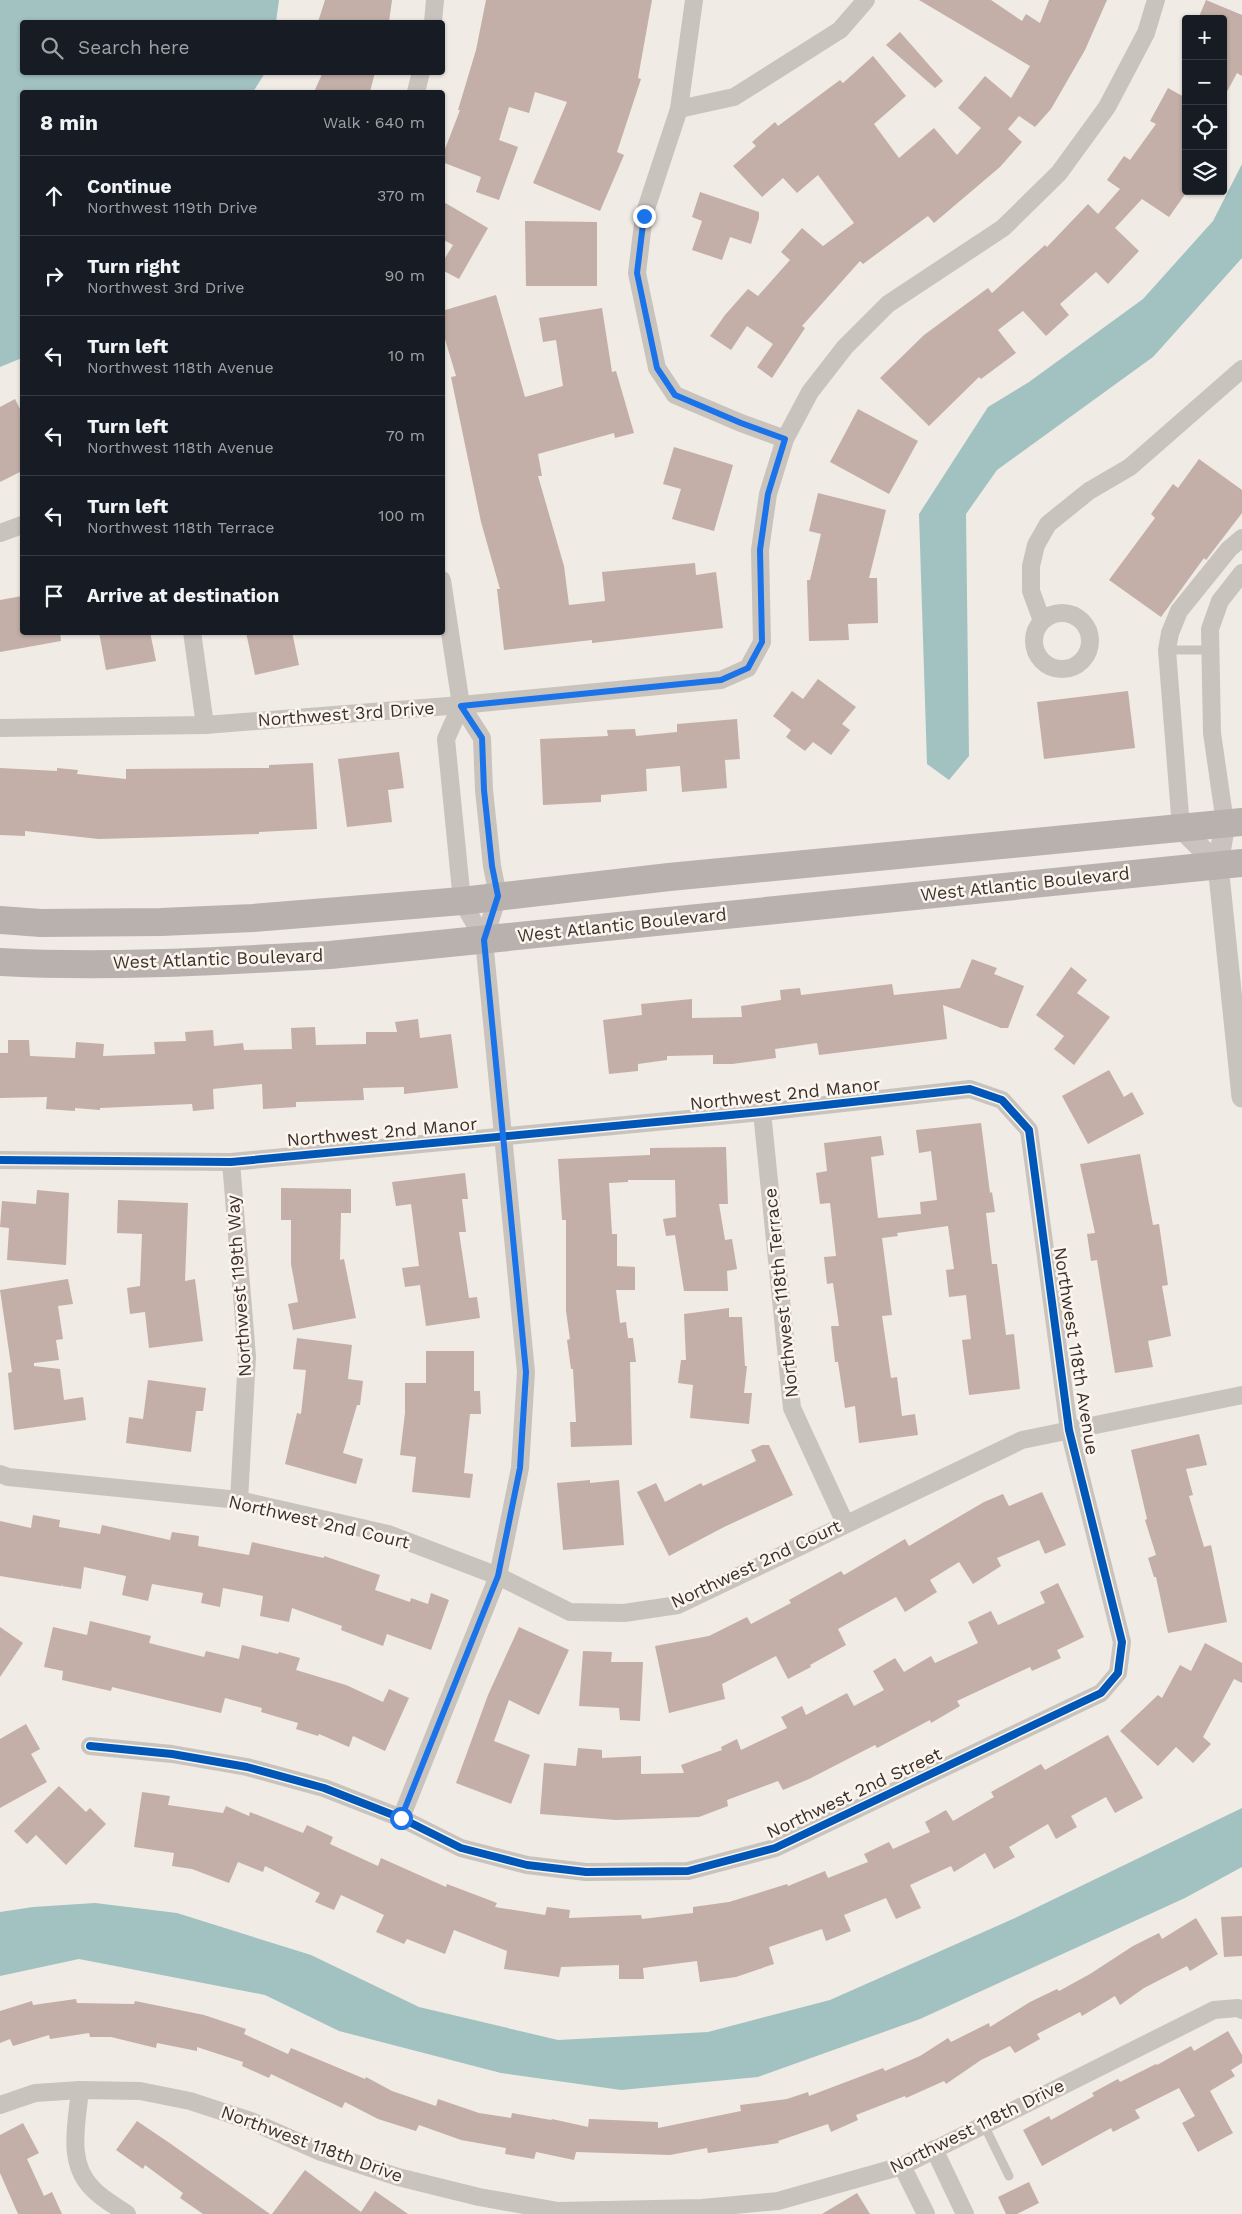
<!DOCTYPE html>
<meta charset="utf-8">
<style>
body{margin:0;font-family:"Work Sans",sans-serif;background:#242831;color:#f1f3f6}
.controls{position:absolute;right:15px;top:15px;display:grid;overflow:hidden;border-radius:5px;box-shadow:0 1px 4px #0004}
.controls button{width:45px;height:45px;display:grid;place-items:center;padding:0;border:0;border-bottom:1px solid #363941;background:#171b24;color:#f1f3f6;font:25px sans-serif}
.stop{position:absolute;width:15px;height:15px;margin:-11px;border:4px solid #1a73e8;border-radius:50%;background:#fff}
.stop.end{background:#1a73e8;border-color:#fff;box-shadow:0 1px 5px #0008}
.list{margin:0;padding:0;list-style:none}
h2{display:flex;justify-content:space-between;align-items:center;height:65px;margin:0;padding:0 20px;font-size:21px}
h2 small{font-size:16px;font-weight:400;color:#9ea1a6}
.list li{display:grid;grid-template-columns:32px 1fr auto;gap:15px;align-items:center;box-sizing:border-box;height:80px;padding:0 20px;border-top:1px solid #363941}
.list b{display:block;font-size:19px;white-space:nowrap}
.list p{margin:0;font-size:16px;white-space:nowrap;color:#9ea1a6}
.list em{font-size:16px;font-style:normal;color:#9ea1a6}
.icon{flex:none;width:28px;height:28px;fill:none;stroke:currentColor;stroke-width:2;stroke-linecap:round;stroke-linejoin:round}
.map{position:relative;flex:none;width:1242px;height:2214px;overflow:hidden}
.search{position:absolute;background:#171b24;box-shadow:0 1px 4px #0004;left:20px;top:20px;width:425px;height:55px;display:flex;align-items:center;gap:12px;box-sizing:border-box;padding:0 18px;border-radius:5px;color:#9ea1a6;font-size:19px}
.panel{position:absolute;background:#171b24;box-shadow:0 1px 4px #0004;left:20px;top:90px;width:425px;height:545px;border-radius:5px}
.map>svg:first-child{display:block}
.water{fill:#a1c2c1}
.building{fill:#c3afa7}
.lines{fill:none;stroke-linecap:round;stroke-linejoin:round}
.service{stroke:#c9c3be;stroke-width:9}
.minor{stroke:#c9c3be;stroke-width:18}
.tertiary{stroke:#c9c3be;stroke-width:21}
.primary{stroke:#b8b1ad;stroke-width:28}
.cycleway-casing{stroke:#fbf5ee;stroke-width:11}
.cycleway{stroke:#0057b8;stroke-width:8}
.route{stroke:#1a73e8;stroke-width:6}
.labels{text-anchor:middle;stroke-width:5;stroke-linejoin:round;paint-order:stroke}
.street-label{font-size:18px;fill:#3b302b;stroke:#fbf5ee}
</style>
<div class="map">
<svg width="1242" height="2214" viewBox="0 0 1242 2214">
<rect width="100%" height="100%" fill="#f0ebe5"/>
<g class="water">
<path d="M0 0H279L276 22H22V72L265 73 253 92H22V358L0 367Z"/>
<path d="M1242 164V258L1153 357 997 470 966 514 969 756 949 780 927 764 919 514 988 407 1029 382 1143 299 1213 221Z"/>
<path d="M1242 1808V1867L1185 1898 920 2019 758 2077 621 2090 501 2073 339 2031 265 1995 79 1959 0 1976V1912L33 1907 95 1903 177 1913 311 1955 419 2007 558 2040 708 2032 830 2000 1015 1918Z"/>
</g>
<g class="building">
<path d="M325 0H392L389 22H318Z"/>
<path d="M486 0H652L638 78 641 79 617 152 624 155 600 211 533 183 567 102 535 92 529 113 509 107 499 140 518 147 499 200 476 192 481 177 442 162V157L460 110H458L476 50Z"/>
<path d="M919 0H991L1022 21 1026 14 1040 23 1049 0H1107L1085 50 1051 109 1035 127 1019 116 1008 129 1022 142 1000 167 934 223 928 216 863 264 860 261 802 326 805 328 772 378 757 367 773 344 747 326 731 350 710 336 725 315 748 289 758 296 790 260 781 252 802 228 823 246 854 223 818 175 797 193 783 178 762 197 733 166 756 146 752 142 775 122 778 126 840 80 843 83 873 56 906 96 874 124 899 158 934 128 957 155 981 128 958 108 985 76 1011 98 1030 66Z"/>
<path d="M1206 0 1242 15V76L1237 73 1223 99V19H1198Z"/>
<path d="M900 32 943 81 935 88 886 45Z"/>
<path d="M323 72H375L370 92H314Z"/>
<path d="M1168 88 1186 98V193L1169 217 1142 199 1115 228 1139 251 1108 284 1096 272 1060 304 1069 315 1046 336 1023 311 998 330 1016 353 981 379 979 377 929 426 880 378 924 335 988 288 992 293 1045 245 1047 247 1088 204 1098 214 1120 189 1107 180 1124 156 1130 160 1156 124 1150 121Z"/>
<path d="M700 192 759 212V218L751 244 730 237 722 260 692 250 702 221 692 217Z"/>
<path d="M442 201 488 228 459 279 442 270V263L453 245 442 239Z"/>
<path d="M525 221 597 222V286H526Z"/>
<path d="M496 295 525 397 563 386 556 340 543 342 539 318 602 308 612 372 616 371 634 433 615 438 614 433 538 454 542 476H538L564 566 569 605 605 601 602 572 695 563 696 575 716 572 723 628 592 643V640L504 650 497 589H500L481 522 451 377 456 376 442 329V311Z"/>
<path d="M15 399 22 413V471L0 482V407Z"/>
<path d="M858 409 918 441 889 494 830 462Z"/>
<path d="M674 447 733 465 714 531 672 519 681 489 663 484Z"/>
<path d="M1199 459 1242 490V513L1206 560 1204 558 1161 617 1109 580 1155 518 1151 514 1173 484 1178 488Z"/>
<path d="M818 493 886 510 869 578H877L878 623 848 624 849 640 809 641 807 580H810L821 534 809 531Z"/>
<path d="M22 596V632H60L61 641 0 652V600Z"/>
<path d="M99 632H150L156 661 106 670Z"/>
<path d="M246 632H292L299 665 255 675Z"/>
<path d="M818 679 856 707 842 724 850 730 831 755 813 742 805 751 786 737 791 730 773 716 792 691 803 699Z"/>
<path d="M1128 691 1135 748 1044 759 1037 702Z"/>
<path d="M737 719 740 759 725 760 727 788 682 792 680 766 646 769 647 791 601 795V802L543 805 540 739 608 736 607 730 635 729 636 736 677 732V724Z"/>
<path d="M399 752 404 788 388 790 392 822 347 827 338 759Z"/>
<path d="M313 763 317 829 259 832V834L171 837 99 839 25 831V836L0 835V768L57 771V768L78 770 77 774 126 779V769L269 768V765Z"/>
<path d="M972 959 997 968 994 974 1024 986 1008 1028H1001L943 1005 947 1039 819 1055 817 1043 775 1049 776 1058 732 1064H713V1055L667 1056V1060L638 1064V1071L609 1074 603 1020 642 1015 641 1004 692 999V1018L742 1017 741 1006 781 1000 780 990 800 988 801 995 892 984 894 995 960 988Z"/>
<path d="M1071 967 1087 980 1077 993 1110 1017 1074 1065 1054 1049 1064 1036 1036 1015Z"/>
<path d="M418 1019 420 1038 451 1034 458 1088 404 1094V1087L363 1088 364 1100 296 1102V1107L263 1109 262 1084 213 1089 214 1109 193 1111 192 1104 100 1108V1110L75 1108V1111L46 1109 47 1097 0 1098V1053H8V1040H29L30 1056 75 1058 76 1042 104 1044 103 1056 155 1054 154 1042 186 1041 185 1032 213 1030 214 1046 243 1043 244 1050 292 1049 291 1028 315 1027 316 1045 366 1044V1032H397L395 1022Z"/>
<path d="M1109 1070 1124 1097 1132 1092 1144 1114 1088 1144 1062 1096Z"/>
<path d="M981 1123 990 1193 992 1192 995 1212 986 1213 992 1264H997L1006 1335 1014 1334 1020 1389 969 1395 962 1340 971 1339 966 1295 949 1297 946 1270 954 1269 948 1226 897 1233 898 1236 882 1238 892 1315 882 1316 891 1378 897 1377 902 1416 915 1414 918 1435 859 1443 855 1406 845 1408 838 1362H835L831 1326H839L833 1283 827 1284 824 1257 836 1256 830 1203 820 1204 816 1173 827 1171 824 1143 881 1136 884 1155 871 1157 878 1218 921 1214 920 1202 937 1200 931 1151 919 1153 916 1130Z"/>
<path d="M726 1147 728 1204H719L725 1240 732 1239 737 1269 727 1271 728 1291H684L675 1235 666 1236 663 1219 676 1217 675 1180H628V1182L609 1183 612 1234H617V1266L635 1267V1290H616L620 1323 626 1322 628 1338H633L636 1362H630L632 1445 571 1447 570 1422H576L573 1369H571L567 1340 570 1339 566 1311V1220H562L558 1159 650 1155V1148Z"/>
<path d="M1140 1154 1153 1225 1159 1224 1168 1285 1162 1286 1171 1336 1148 1341 1153 1367 1115 1373 1097 1260 1091 1261 1087 1234 1095 1233 1080 1164Z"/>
<path d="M465 1173 468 1199H462L466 1232H459L469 1298 477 1297 480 1318 426 1326 420 1285 405 1287 402 1268 419 1266 411 1204 396 1206 392 1182Z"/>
<path d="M281 1188 351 1189V1213H341L340 1260 344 1259 356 1318 293 1330 288 1304 298 1302 291 1264V1220H281Z"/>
<path d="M37 1190 69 1193 66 1265 7 1260 9 1228 0 1227 2 1201 36 1204Z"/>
<path d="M118 1200 188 1203 185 1281 195 1279 203 1341 149 1348 145 1312 130 1314 127 1288 140 1286 142 1234 117 1233Z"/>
<path d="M68 1279 73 1304 58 1306 63 1339 56 1340 59 1360 34 1363V1366L60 1369 64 1400 83 1397 86 1420 14 1430 8 1373 12 1372 0 1290Z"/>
<path d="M729 1308V1317H742L745 1366H747L744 1393H752L749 1424 690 1418 693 1385 678 1383 681 1360H686L684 1314Z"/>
<path d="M297 1338 352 1345 348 1379 363 1381 360 1405H357L343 1453 363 1459 356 1484 285 1464 297 1413 301 1414 306 1370 293 1369Z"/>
<path d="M426 1351H474V1391H480L481 1414H470L464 1473 473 1474 470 1498 412 1492 416 1457 400 1455 405 1413V1383H426Z"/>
<path d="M148 1380 206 1388 203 1411H196L191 1452 126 1443 129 1417 143 1419Z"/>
<path d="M1199 1434 1207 1465 1186 1469 1193 1495 1189 1496 1204 1547 1211 1545 1227 1622 1168 1633 1156 1577H1154L1148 1558 1156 1555 1145 1520 1147 1519 1131 1450Z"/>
<path d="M762 1445H769L793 1495 724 1527 669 1556 637 1492 656 1483 665 1502 701 1483 703 1486 756 1461 751 1450Z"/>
<path d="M590 1480V1483L619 1480 624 1545 563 1550 557 1483Z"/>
<path d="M1042 1492 1066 1545 1045 1554 1039 1540 997 1558 1001 1566 973 1584 959 1562 930 1580 937 1592 905 1612 896 1597 838 1629 846 1645 810 1665 811 1667 788 1679 776 1656 722 1684 725 1699 669 1713 655 1646 709 1636 747 1617 751 1624 791 1603 789 1600 841 1571 844 1575 905 1539 909 1546 984 1502 1003 1494 1009 1506Z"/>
<path d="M33 1515 60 1520 59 1527 100 1534 102 1525 170 1540 172 1532 199 1536 198 1546 249 1555 252 1542 324 1558V1556L380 1575 375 1590 410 1602 411 1598 428 1604 431 1593 449 1600 431 1650 387 1634 383 1646 341 1630 342 1626 292 1608 289 1622 260 1616 263 1596 223 1588 220 1607 201 1603 203 1593 152 1584 148 1601 122 1595 126 1576 84 1567 81 1589 62 1586 63 1584 61 1586 0 1576V1521L31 1528Z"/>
<path d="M1058 1583 1084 1637 1057 1650 1061 1658 1032 1671 1030 1667 957 1701 960 1706 931 1723 930 1720 877 1748 875 1745 809 1779 783 1790 778 1781 727 1800 728 1806 699 1817 616 1820 540 1814 544 1763 576 1766 578 1748 602 1750V1758L641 1756V1774L684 1773 681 1765 722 1750 721 1747 737 1739 741 1750 787 1728 781 1717 802 1706 806 1715 847 1693 854 1706 884 1690 873 1671 895 1658 904 1672 931 1656 935 1663 978 1643 968 1622 991 1611 998 1625 1045 1603 1040 1592Z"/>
<path d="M90 1621 151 1636 149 1643 204 1657 206 1651 239 1659 242 1645 278 1654 279 1652 300 1658 296 1670 346 1685 383 1702 389 1689 409 1698 385 1751 353 1736 349 1747 319 1734 318 1736 296 1729 298 1723 261 1712 262 1708 225 1698 221 1713 112 1687 111 1691 62 1680 63 1671 44 1667 53 1627 87 1635Z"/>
<path d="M0 1627 23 1643 0 1677Z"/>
<path d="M519 1627 569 1650 539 1715 509 1700 494 1741 530 1755 511 1804 456 1783 488 1695Z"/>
<path d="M1205 1643 1242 1663V1683L1234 1679 1203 1737 1211 1744 1193 1763 1176 1747 1158 1766 1120 1731 1158 1695 1162 1698 1180 1665 1191 1671Z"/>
<path d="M583 1651 612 1652 611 1662H643L640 1721 620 1720 619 1708 579 1706Z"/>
<path d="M26 1724 40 1749 31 1754 47 1782 0 1808V1739Z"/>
<path d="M1108 1735 1143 1798 1115 1813 1106 1797 1071 1816 1077 1827 1056 1839 1048 1824 1009 1847 1015 1857 994 1869 985 1853 954 1872 951 1866 910 1885 921 1908 896 1919 886 1898 844 1915 851 1931 826 1941 822 1929 769 1947 774 1964 736 1977 700 1982 697 1961 643 1968 644 1979H619V1965L561 1967 559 1977 504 1969 507 1951 454 1930 445 1954 407 1939 404 1944 376 1932 384 1915 341 1895 334 1910 315 1902 320 1893 265 1866 263 1872 238 1862 229 1883 192 1869 172 1866 174 1853 134 1847 142 1792 170 1796 168 1805 223 1813 226 1806 249 1816 250 1812 303 1833 307 1825 333 1837 330 1844 378 1866 381 1858 446 1887 447 1884 497 1903 495 1907 545 1915 547 1907 570 1910 569 1918 641 1915 642 1919 693 1913V1907L729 1902 787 1884 788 1886 825 1871 828 1878 868 1862 864 1854 889 1842 893 1849 930 1832 925 1822 946 1810 953 1821 994 1797 991 1792 1041 1764 1045 1770Z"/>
<path d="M59 1786 86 1812 90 1808 106 1824 66 1865 36 1835 27 1844 14 1831Z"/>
<path d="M1242 1916V1956L1224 1957 1221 1917Z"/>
<path d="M1196 1918 1218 1954 1190 1971 1187 1966 1144 1988 1120 2005 1115 1996 1082 2016 1080 2012 1037 2034 1040 2039 1015 2053 1010 2046 981 2060 946 2084 944 2081 906 2098 905 2096 856 2115 858 2120 831 2132 828 2124 778 2141 779 2143 708 2153 707 2148 670 2155 576 2152 574 2160 536 2152 534 2159 505 2154 506 2148 461 2140 419 2125 416 2131 378 2119 345 2102 342 2108 271 2074 269 2078 242 2066 243 2062 197 2047V2051L157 2043 156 2048 111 2037H90L89 2033 50 2039 49 2035 13 2046 10 2039 0 2043V2011L32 2001 33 2005 76 1999 77 2003 134 2004 135 2001 204 2015 246 2029 244 2034 288 2054 291 2048 365 2079 366 2077 392 2091 436 2106 438 2099 479 2113 511 2118 512 2113 551 2120 552 2119 588 2127 589 2119 658 2122V2128L741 2111 740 2105 787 2099 808 2092 809 2096 883 2068 885 2071 920 2056 948 2038 951 2042 989 2023 990 2027 1030 2002 1057 1989 1059 1991 1090 1974 1133 1946 1159 1933 1162 1939Z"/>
<path d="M1228 2031 1242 2055V2063L1231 2070 1235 2076 1210 2091 1233 2133 1198 2152 1182 2123 1195 2116 1179 2088 1135 2110 1140 2118 1113 2132 1111 2128 1042 2166 1023 2130 1049 2116 1051 2120 1094 2096 1092 2093 1118 2079 1120 2082 1156 2064 1157 2065 1191 2046 1194 2051Z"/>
<path d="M137 2121 171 2144 270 2214H203L180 2198 183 2193 145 2165 143 2169 116 2150Z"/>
<path d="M23 2123 39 2153 27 2159 44 2196 52 2192 62 2214H18L0 2173V2135Z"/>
<path d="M305 2170 361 2212 375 2191 408 2214H272Z"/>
<path d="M1029 2182 1039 2203 1017 2214H1006L998 2197Z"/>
<path d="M857 2193 870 2214H822Z"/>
</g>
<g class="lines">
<g class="service">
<path d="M1167 650H1211"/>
<path d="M984 2125 1009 2176"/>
</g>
<g class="minor">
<path d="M694 0 679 109 644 215 637 273 657 368 675 395 741 423 785 439"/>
<path d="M433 22 435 0"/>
<path d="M416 92 421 72"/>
<path d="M679 109 734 97 840 30 866 0"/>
<path d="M0 533 22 525"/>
<circle cx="1062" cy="641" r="28"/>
<path d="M1042 621 1031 591V566L1036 545 1048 524 1089 491 1130 467 1242 369"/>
<path d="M192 632 205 725"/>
<path d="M461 705 446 739 462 901 484 940"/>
<path d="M0 728 205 725 461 705 721 680 748 668 762 642 760 550 768 494 785 439 810 392 845 347 888 304 1003 228 1059 173 1107 107 1146 33 1156 0"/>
<path d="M1225 823 1212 733 1210 629 1220 601 1242 573"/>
<path d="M1181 828 1167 650 1170 633 1179 611 1229 549 1242 538"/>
<path d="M762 1112 792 1408 845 1523"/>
<path d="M0 1160 231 1162 762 1112 970 1089 1002 1100 1029 1130 1069 1430 1122 1642 1118 1673 1101 1693 775 1848 688 1871 586 1872 527 1865 461 1848 401 1818 324 1788 247 1767 172 1754 90 1746"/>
<path d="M231 1162 247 1357 239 1500"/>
<path d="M0 1474 8 1477 239 1500 388 1534 498 1576 570 1612 624 1613 678 1605 1022 1440 1242 1395"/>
<path d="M401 1818 498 1576 520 1468 526 1372 484 940 498 896 492 866 484 790 482 738 461 705 442 580"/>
<path d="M80 2090C77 2123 66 2163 93 2189 102 2199 116 2206 127 2214"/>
<path d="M0 2105 35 2093 80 2090 140 2091 190 2101 251 2121 321 2152 398 2177 479 2197 558 2211 702 2208 778 2201 902 2166 1214 2010 1238 2008 1242 2010"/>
<path d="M934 2149 965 2214"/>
<path d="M902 2166 926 2214"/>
</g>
<g class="tertiary">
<path d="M1225 823 1218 865 1242 1097"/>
<path d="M1181 828 1218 865"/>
</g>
<g class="primary">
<path d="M0 920 41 923 161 922 253 918 462 901 669 877 1242 822"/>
<path d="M0 962C110 968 220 961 330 955L1242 863"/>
</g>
<defs>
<path id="cycleway" d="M0 1160 231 1162 762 1112 970 1089 1002 1100 1029 1130 1069 1430 1122 1642 1118 1673 1101 1693 775 1848 688 1871 586 1872 527 1865 461 1848 401 1818 324 1788 247 1767 172 1754 90 1746"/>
</defs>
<use href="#cycleway" class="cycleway-casing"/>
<use href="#cycleway" class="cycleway"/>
</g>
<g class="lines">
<path class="route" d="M401 1818 498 1576 520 1468 526 1372 484 940 498 896 492 866 484 790 482 738 461 706 721 680 748 668 762 642 760 550 768 494 785 439 741 423 675 395 657 368 637 273 644 216"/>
</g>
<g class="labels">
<g class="street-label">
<text transform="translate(346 714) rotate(-4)" y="6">Northwest 3rd Drive</text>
<text transform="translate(1025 884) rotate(-6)" y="6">West Atlantic Boulevard</text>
<text transform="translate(622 925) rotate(-6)" y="6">West Atlantic Boulevard</text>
<text transform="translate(218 959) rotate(-2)" y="6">West Atlantic Boulevard</text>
<text transform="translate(785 1094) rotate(-6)" y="6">Northwest 2nd Manor</text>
<text transform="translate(382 1132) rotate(-5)" y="6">Northwest 2nd Manor</text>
<text transform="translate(239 1286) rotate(-94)" y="6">Northwest 119th Way</text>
<text transform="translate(781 1293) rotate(-96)" y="6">Northwest 118th Terrace</text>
<text transform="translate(1076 1351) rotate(81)" y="6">Northwest 118th Avenue</text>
<text transform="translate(319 1522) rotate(13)" y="6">Northwest 2nd Court</text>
<text transform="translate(756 1564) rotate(-25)" y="6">Northwest 2nd Court</text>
<text transform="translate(854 1793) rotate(-25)" y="6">Northwest 2nd Street</text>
<text transform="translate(977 2126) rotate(-26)" y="6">Northwest 118th Drive</text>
<text transform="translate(312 2144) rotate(20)" y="6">Northwest 118th Drive</text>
</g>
</g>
</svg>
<div class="controls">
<button>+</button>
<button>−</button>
<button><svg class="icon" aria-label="locate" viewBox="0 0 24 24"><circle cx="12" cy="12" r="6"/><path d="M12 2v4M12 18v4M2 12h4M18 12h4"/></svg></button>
<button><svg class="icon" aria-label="layers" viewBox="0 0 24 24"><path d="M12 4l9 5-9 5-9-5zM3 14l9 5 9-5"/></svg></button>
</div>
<div class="stop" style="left:401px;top:1818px"></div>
<div class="stop end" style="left:644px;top:216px"></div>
<div class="search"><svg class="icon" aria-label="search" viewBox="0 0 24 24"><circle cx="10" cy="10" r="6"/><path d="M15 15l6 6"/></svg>Search here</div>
<section class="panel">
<h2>8 min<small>Walk · 640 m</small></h2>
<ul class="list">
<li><svg class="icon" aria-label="ahead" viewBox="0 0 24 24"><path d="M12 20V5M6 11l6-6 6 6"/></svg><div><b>Continue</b><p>Northwest 119th Drive</p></div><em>370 m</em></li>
<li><svg class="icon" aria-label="right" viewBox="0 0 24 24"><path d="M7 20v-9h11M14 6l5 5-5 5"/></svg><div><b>Turn right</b><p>Northwest 3rd Drive</p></div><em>90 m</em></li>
<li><svg class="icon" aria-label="left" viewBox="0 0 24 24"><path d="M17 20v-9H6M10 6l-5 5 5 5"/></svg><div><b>Turn left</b><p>Northwest 118th Avenue</p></div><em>10 m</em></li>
<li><svg class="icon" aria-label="left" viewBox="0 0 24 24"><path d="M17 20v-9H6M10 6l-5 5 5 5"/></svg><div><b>Turn left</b><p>Northwest 118th Avenue</p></div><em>70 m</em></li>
<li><svg class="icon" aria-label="left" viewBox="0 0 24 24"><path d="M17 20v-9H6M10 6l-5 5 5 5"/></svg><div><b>Turn left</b><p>Northwest 118th Terrace</p></div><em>100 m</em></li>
<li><svg class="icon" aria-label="arrive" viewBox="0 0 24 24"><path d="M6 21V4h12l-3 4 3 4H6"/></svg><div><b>Arrive at destination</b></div></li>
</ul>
</section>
</div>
